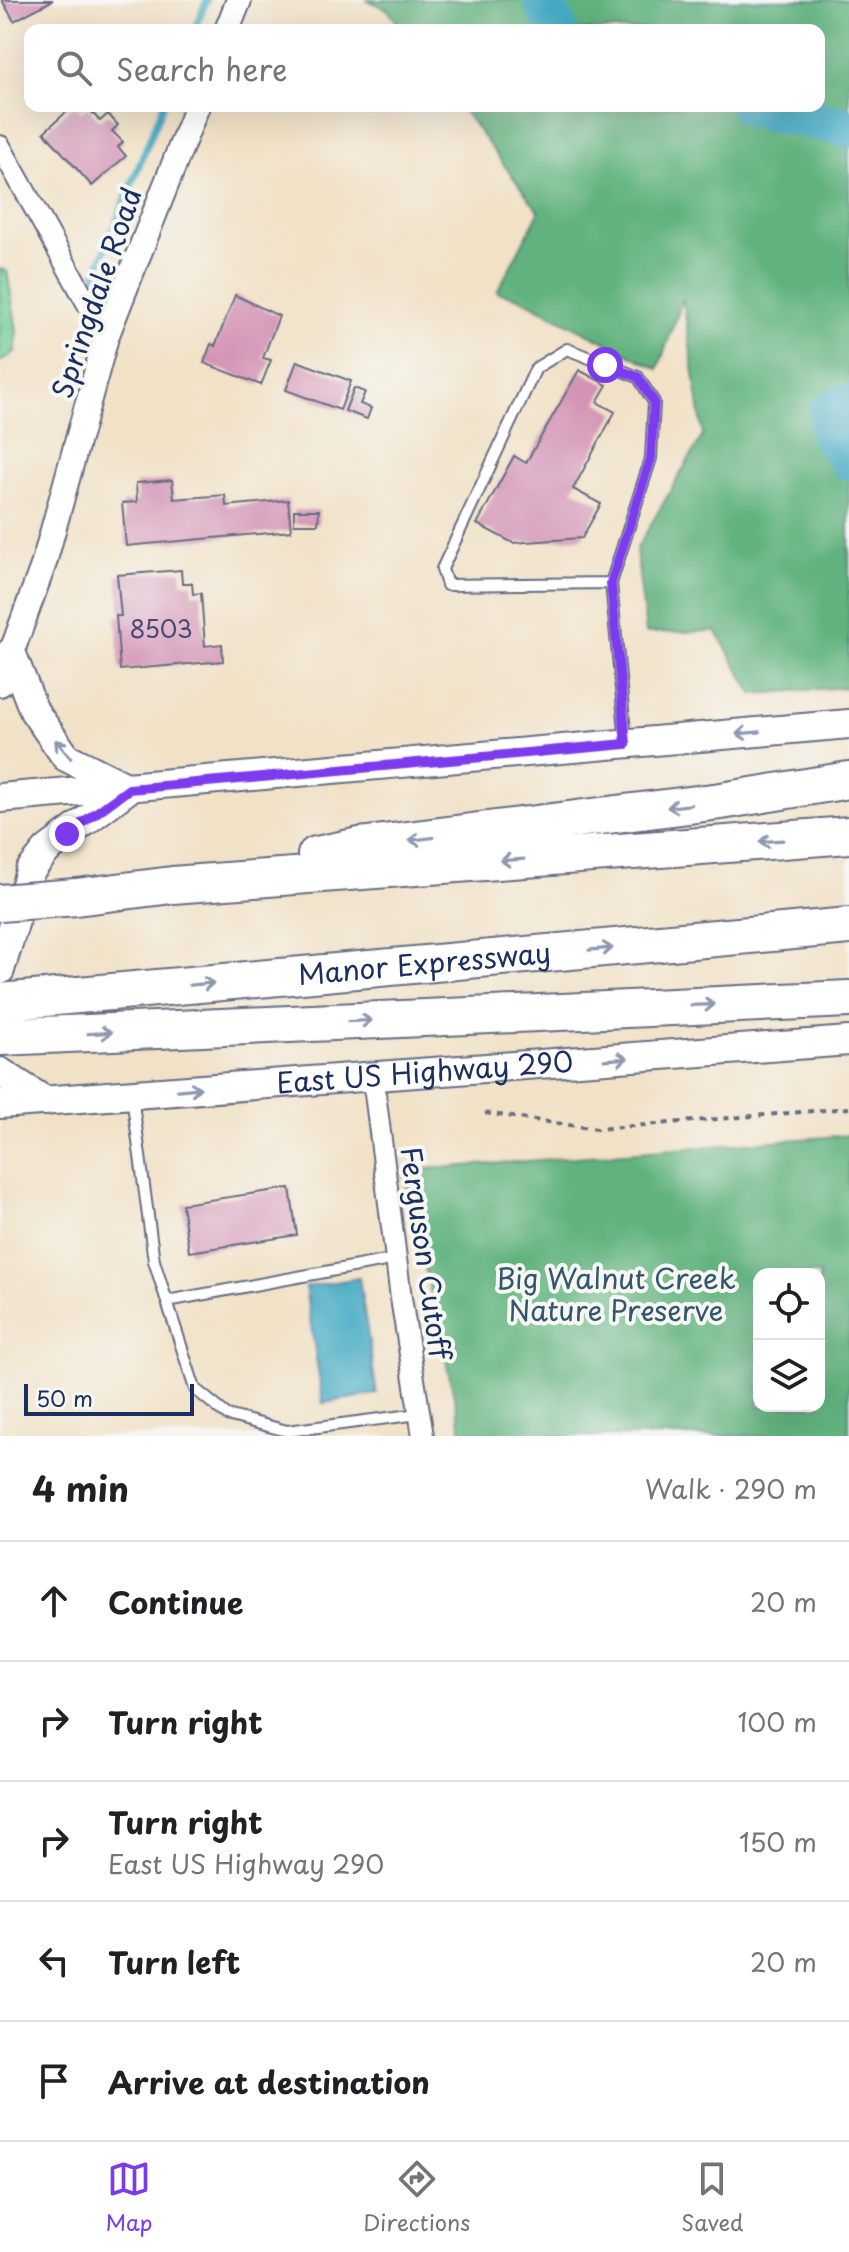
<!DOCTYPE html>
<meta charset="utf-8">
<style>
body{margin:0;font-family:"Playpen Sans",sans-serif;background:#f6f6f6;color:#202124}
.controls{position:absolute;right:24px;bottom:24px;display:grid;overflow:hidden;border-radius:16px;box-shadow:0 8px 32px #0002}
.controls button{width:72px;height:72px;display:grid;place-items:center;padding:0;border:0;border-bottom:2px solid #e0e0e0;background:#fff;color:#202124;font:40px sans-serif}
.scale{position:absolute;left:24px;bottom:20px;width:170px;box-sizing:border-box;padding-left:8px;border:4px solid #1b2f5e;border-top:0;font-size:22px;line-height:28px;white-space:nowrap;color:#1b2f5e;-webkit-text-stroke:6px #f6f6f2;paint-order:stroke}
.stop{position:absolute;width:24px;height:24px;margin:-18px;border:6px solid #7c3aed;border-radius:50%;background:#fff}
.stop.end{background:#7c3aed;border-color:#fff;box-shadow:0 2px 8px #0008}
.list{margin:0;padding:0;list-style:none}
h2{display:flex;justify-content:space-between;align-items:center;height:104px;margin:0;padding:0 32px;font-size:34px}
h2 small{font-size:26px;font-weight:400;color:#757577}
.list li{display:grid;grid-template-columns:52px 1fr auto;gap:24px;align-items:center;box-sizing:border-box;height:120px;padding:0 32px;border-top:2px solid #e0e0e0}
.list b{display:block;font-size:30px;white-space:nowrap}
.list p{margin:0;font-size:26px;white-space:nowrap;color:#757577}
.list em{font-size:26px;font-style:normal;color:#757577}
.icon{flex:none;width:44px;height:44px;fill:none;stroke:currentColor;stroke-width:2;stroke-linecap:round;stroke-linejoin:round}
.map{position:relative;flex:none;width:849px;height:1436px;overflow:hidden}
.search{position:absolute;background:#fff;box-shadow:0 8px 32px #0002;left:24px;right:24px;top:24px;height:88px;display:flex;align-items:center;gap:20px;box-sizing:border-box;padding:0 28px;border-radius:16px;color:#757577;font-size:30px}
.sheet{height:704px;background:#fff}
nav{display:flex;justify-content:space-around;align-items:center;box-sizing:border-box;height:112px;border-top:2px solid #e0e0e0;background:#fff;font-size:22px;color:#757577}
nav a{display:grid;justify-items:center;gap:4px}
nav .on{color:#7c3aed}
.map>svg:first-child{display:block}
.green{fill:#75cf95;stroke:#487f7a;stroke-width:2}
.forest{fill:#60b27e;stroke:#3e706e;stroke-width:2;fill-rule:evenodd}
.water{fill:#45aac4;stroke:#306c91;stroke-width:2}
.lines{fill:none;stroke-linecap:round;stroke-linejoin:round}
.stream{stroke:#45aac4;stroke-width:7}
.river{stroke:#45aac4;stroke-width:40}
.building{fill:#d393b5}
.service-casing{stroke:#666d82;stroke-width:14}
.minor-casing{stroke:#666d82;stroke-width:24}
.tertiary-casing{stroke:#666d82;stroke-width:28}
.secondary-casing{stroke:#666d82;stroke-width:32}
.motorway-casing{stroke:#666d82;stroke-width:40}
.path{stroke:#666d82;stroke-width:4;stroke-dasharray:6 6;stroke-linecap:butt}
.service{stroke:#fff;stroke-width:10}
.minor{stroke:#fff;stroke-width:20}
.tertiary{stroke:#fff;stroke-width:24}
.secondary{stroke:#fff;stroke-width:28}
.motorway{stroke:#fff;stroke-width:36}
.motorway-bridge-casing{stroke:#666d82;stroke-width:40;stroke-linecap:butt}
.motorway-bridge{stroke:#fff;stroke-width:36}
.oneway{stroke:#8d97ae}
.route{stroke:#7c3aed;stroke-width:10}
.labels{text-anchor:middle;stroke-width:8;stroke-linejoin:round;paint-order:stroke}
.number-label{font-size:24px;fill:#494874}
.street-label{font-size:28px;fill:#1b2f5e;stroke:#f6f6f2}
.park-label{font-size:28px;fill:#32576c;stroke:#f6f6f2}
</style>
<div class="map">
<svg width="849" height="1436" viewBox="0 0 849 1436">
<rect width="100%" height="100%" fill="#f6f6f2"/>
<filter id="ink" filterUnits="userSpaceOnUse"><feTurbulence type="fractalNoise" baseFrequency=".0125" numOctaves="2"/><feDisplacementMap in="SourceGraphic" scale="16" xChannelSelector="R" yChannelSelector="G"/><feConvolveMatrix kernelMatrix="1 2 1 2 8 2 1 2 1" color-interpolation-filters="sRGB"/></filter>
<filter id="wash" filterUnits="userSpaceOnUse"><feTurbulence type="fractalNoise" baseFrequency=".006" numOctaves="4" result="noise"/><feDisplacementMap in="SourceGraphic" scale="32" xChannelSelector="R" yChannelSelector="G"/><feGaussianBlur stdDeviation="1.8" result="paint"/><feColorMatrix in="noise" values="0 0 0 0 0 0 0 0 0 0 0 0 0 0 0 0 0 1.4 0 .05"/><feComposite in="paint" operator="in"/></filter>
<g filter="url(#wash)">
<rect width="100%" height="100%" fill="#f1e1c6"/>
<path class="green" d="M0 269 7 271 17 331 15 352 0 362Z"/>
<g class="forest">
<path d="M366 0H849V687L753 694 716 631 646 633 636 550 703 435 683 299 658 369 519 298 497 292 539 212 460 106H819V30H403L387 9Z"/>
<path d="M849 1135V1436H463L403 1171ZM759 1274H819V1406H759Z"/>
</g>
<path class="water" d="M359 1278 377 1394 323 1403 305 1287Z"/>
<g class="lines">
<g class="stream">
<path d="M194 30 207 0"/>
<path d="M95 275 163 106"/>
</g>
<g class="river">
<path d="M543 0 558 30"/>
<path d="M749 106 849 128"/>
<path d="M849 403 829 413 830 435 849 460"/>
</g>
</g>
<g id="blocks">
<g class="building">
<path d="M2 0H53L14 21Z"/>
<path d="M73 106 82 112 87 107 100 121 108 114 118 125 112 131 123 142 118 147 126 156 92 186 44 132Z"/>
<path d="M235 295 279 316 263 358 271 360 261 385 204 363 211 344 215 346Z"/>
<path d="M297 361 351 381 340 410 286 390Z"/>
<path d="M579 370 607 385 597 402 615 412 573 489 601 504 582 538 513 543 477 524 514 456 526 463Z"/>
<path d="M354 388 365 392 360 404 371 408 367 419 345 411Z"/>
<path d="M172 480 174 499 225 495 226 506 288 500 291 531 126 546 122 503 137 502 136 483Z"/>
<path d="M294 510H319L318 524H294Z"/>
<path d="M181 570 182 583H192L193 594 201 593 205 646 222 644 223 661 120 670 116 616H121L117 575Z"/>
<path d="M290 1188 297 1235 189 1252 182 1204Z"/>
</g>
</g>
</g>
<g filter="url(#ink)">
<use href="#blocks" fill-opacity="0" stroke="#666d82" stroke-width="2"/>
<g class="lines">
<defs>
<g id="service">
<path d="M611 583 447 585 442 569 536 368 567 349 638 377 654 402 651 458 611 583 626 742"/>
<path d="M132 1096 154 1261 195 1389 227 1415 287 1431 419 1414"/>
<path d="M167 1301 396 1259"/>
</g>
<g id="minor">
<path d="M0 146 106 337"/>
<path d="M373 1077 401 1298 423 1436"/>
</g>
<g id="tertiary">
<path d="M227 30 239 0"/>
<path d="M0 684 44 563 106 337 197 106"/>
</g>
<g id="secondary">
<path d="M11 652 34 711 66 757 128 788"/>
<path d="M0 798 849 724"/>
<path d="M0 970 30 871 47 850 128 789"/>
<path d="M0 1072 45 1101"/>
<path id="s1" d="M0 1104 849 1041"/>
</g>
<g id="motorway">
<path d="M316 855 359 846 721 801 849 780"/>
<path d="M76 897 172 885 849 835"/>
<path id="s2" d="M0 1002 849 926"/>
<path d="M0 1037 849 999"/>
</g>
</defs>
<use href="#service" class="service-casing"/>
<use href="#minor" class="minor-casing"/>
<use href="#tertiary" class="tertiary-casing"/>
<use href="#secondary" class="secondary-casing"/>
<use href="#motorway" class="motorway-casing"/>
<path class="path" d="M485 1113 597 1129 849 1108"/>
<use href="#service" class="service"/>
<use href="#minor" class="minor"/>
<use href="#tertiary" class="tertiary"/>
<use href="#secondary" class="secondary"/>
<use href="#motorway" class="motorway"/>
<defs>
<path id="motorway-bridge" d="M0 903 76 897"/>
</defs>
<use href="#motorway-bridge" class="motorway-bridge-casing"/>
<use href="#motorway-bridge" class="motorway-bridge"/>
</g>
<defs><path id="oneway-shaft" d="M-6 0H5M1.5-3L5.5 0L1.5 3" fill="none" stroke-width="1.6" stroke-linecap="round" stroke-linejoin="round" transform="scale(2)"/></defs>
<g class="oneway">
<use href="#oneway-shaft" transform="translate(748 733) rotate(175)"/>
<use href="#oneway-shaft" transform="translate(63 749) rotate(-130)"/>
<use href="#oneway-shaft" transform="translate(679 806) rotate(173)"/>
<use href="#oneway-shaft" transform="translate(421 839) rotate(173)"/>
<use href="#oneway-shaft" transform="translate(771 841) rotate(176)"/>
<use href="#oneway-shaft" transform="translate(512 860) rotate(176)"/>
<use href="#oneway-shaft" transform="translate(601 949) rotate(-5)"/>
<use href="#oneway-shaft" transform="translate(202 984) rotate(-5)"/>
<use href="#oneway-shaft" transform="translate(703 1005) rotate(-2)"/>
<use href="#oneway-shaft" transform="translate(360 1021) rotate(-3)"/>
<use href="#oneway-shaft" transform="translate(100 1033) rotate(-3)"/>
<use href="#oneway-shaft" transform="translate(616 1059) rotate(-4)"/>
<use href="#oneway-shaft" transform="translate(189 1089) rotate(-5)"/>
</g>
</g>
<g class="lines" filter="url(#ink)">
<path class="route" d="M67 834 129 789 626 744 611 583 651 458 654 402 638 377 605 365"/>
</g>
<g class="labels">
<g class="number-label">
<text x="161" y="638">8503</text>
</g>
<g class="street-label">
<text transform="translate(97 293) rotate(-71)" y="10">Springdale Road</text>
<text dy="10" stroke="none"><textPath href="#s2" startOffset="426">Manor Expressway</textPath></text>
<text dy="10" stroke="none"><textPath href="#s1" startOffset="426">East US Highway 290</textPath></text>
<text transform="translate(425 1253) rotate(82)" y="10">Ferguson Cutoff</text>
</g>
<g class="park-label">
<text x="616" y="1289">Big Walnut Creek<tspan x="616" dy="32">Nature Preserve</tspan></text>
</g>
</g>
</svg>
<div class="controls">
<button><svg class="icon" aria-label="locate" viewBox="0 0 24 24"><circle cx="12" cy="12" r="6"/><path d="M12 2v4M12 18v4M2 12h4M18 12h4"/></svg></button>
<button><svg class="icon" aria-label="layers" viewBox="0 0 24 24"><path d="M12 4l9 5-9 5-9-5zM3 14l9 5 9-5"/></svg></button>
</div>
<div class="scale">50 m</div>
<div class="stop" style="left:605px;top:365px"></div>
<div class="stop end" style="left:67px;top:834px"></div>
<div class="search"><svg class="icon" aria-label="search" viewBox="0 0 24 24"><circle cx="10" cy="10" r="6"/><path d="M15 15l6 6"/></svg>Search here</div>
</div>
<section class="sheet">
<h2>4 min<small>Walk · 290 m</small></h2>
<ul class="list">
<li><svg class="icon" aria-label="ahead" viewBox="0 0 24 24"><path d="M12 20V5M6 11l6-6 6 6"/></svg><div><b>Continue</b></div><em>20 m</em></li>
<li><svg class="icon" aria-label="right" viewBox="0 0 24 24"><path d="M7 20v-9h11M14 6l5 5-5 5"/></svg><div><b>Turn right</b></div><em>100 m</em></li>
<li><svg class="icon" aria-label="right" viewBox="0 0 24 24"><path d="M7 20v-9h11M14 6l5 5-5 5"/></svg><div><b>Turn right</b><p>East US Highway 290</p></div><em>150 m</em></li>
<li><svg class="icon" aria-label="left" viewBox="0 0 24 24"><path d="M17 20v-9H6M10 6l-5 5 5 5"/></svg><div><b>Turn left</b></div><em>20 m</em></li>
<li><svg class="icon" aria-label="arrive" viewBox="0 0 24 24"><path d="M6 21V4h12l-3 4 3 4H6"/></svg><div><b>Arrive at destination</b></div></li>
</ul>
</section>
<nav>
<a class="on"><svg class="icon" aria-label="map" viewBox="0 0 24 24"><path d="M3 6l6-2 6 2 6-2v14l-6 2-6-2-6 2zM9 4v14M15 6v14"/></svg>Map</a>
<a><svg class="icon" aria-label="directions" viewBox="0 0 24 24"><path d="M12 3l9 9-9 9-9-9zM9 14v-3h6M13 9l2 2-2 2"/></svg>Directions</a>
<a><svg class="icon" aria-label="saved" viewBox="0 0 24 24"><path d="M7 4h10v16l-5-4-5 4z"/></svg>Saved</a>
</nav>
